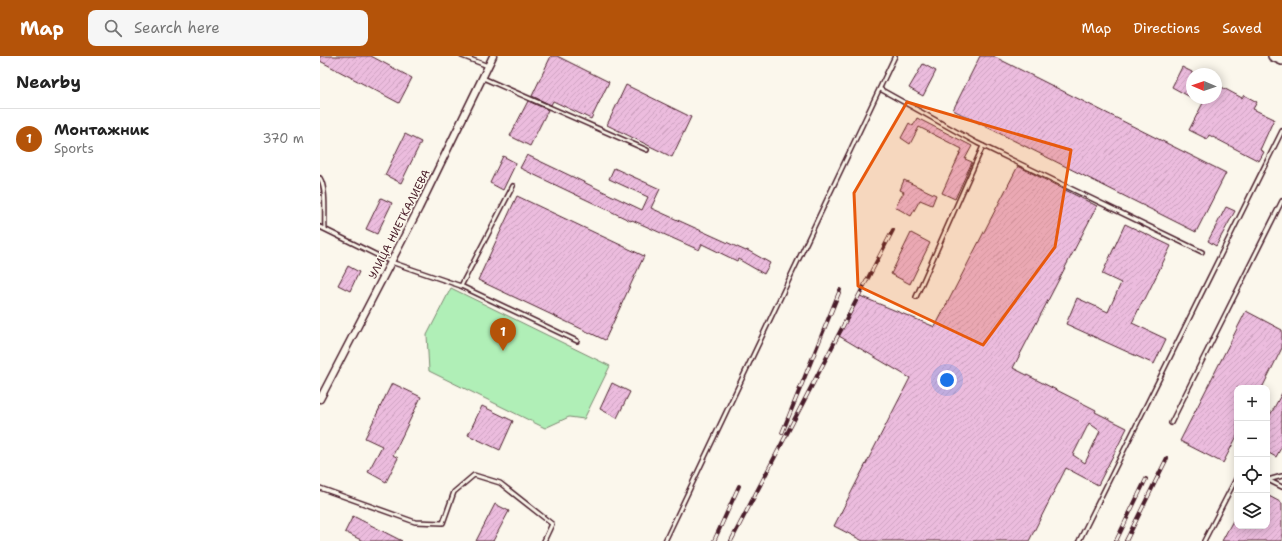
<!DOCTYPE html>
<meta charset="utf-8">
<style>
body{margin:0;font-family:"Shantell Sans",sans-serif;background:#f6f6f6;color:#222}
.controls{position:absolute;right:12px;bottom:12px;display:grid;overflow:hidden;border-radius:8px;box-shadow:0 2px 10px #0003}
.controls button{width:36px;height:36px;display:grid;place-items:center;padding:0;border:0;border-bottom:1px solid #e0e0e0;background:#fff;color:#222;font:20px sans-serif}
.compass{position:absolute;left:866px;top:12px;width:36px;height:36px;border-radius:50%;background:#fff;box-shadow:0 2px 10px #0003;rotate:272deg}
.you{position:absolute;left:627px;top:324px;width:14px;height:14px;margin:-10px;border:3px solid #fff;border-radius:50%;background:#1a73e8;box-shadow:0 0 0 6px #1a73e833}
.badge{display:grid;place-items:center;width:26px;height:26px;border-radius:50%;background:#b45309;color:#fff;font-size:13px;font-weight:700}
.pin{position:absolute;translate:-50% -33px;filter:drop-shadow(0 1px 2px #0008)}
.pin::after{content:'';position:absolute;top:21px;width:14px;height:12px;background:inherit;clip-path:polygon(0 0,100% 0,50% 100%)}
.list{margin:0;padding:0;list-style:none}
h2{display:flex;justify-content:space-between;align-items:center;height:52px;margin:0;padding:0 16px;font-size:17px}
h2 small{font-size:13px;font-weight:400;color:#767676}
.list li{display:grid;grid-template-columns:26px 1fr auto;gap:12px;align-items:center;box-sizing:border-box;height:60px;padding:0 16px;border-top:1px solid #e0e0e0}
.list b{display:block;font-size:15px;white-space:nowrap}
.list p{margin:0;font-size:13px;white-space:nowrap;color:#767676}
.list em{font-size:13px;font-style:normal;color:#767676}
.icon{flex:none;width:22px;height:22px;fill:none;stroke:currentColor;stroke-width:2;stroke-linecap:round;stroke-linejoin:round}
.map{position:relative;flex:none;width:962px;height:485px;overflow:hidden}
header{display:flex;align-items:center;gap:24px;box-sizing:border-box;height:56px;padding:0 20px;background:#b45309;color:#fff}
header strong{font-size:19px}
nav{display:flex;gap:22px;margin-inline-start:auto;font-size:14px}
.search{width:280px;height:36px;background:#f6f6f6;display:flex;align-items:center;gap:10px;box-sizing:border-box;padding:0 14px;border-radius:8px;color:#767676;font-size:15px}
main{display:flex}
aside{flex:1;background:#fff}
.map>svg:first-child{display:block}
.grass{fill:#b0efb7;stroke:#7d8771}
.building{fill:url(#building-hatch);stroke:#4a1f2b;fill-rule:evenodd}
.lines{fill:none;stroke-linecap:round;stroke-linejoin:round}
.lane-casing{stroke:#4a1f2b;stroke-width:6}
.street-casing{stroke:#4a1f2b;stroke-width:9}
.secondary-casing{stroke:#4a1f2b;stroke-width:12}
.lane{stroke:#fbf7ec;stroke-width:3}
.street{stroke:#fbf7ec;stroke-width:6}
.secondary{stroke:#fbf7ec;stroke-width:9}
.rail-casing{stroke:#4a1f2b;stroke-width:4}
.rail{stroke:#fbf7ec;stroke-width:2.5;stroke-dasharray:8;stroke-linecap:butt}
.marked{fill:#e8590c;fill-opacity:0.2;stroke:#e8590c;stroke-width:3;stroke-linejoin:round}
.labels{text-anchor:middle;stroke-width:3;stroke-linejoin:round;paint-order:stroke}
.street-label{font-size:11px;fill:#4a1f2b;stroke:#fbf7ec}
</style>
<header>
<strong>Map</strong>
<div class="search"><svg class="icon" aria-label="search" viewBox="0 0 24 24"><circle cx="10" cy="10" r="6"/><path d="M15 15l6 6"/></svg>Search here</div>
<nav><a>Map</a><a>Directions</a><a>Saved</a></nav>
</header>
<main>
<aside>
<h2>Nearby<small></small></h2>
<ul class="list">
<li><span class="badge">1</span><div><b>Монтажник</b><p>Sports</p></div><em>370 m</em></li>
</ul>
</aside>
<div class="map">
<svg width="962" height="485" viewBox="0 0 962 485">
<defs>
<pattern id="building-hatch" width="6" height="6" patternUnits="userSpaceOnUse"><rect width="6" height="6" fill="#ecbcde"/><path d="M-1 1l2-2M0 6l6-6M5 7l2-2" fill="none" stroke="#cca1bf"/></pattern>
</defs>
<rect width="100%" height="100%" fill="#fbf7ec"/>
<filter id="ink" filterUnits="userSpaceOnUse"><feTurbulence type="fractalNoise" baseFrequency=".025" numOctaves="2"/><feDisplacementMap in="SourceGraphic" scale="8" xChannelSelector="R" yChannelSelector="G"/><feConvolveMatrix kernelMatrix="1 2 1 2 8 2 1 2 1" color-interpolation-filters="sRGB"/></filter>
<g filter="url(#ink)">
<path class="grass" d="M131 232 290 310 264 363 249 361 225 372 109 315 107 279Z"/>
<g class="building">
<path d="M0 0H51L92 22 79 47 0 5Z"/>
<path d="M231 0H237L289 26 271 63 233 45 231 49 212 40Z"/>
<path d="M660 0H673L906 117 876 176 633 54Z"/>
<path d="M603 8 616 15 603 40 589 32Z"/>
<path d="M862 11 872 16V42L852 31Z"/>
<path d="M896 28 922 42 924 39 937 46 933 53 954 63 940 94 944 96 939 105 889 79 887 83 869 74 883 47 872 42H896Z"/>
<path d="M306 29 371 61 352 101 287 69Z"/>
<path d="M208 45 228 54 210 90 190 80Z"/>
<path d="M597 62 652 90 645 103 652 106 635 143 622 137 642 93 599 71 590 88 581 82 589 67 593 70Z"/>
<path d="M85 78 101 86 81 127 65 119Z"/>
<path d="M207 99 322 154 328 141 289 123 294 112 340 133 331 152 426 195 427 194 450 207 444 218 418 203 417 205 382 188 379 194 312 164 311 165 200 112Z"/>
<path d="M183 100 196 107 183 134 170 127Z"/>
<path d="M698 110 777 150 693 312 776 354 775 356 807 372 778 429 746 412 709 485H543L514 470 590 322 519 280 540 240 615 271ZM769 367 780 375 765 407 753 399Z"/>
<path d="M584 124 616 139 612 149 600 144 591 160 575 151 584 136 580 134Z"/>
<path d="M197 140 324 200 285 284 158 224Z"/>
<path d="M61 142 72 147 57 178 46 173Z"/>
<path d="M906 151 915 155 896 190 888 185Z"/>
<path d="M805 168 851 190 824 245 823 244 812 267 846 283 834 308 746 268 757 242 788 256 801 227 782 218Z"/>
<path d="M591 177 610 187 590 228 571 218Z"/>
<path d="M28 210 39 216 30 235 18 229Z"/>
<path d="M926 255 962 274V292L942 332H917V380L903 407 860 385Z"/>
<path d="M72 327 101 341 73 399 78 402 66 426 48 416 62 390 45 382Z"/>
<path d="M292 327 310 336 297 362 280 353Z"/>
<path d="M962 337V390L956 401 947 396V365Z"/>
<path d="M162 350 193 365 180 394 148 379Z"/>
<path d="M947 439 962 447V485H902L917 457V470H947Z"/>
<path d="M175 448 189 455 173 485H156Z"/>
<path d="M33 460 82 485H43L25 476Z"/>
</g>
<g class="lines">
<defs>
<g id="lane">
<path d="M142 0 168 10"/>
<path d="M163 22 327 94"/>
<path d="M560 33 657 87 882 196"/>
<path d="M0 122C7 133 4 160 5 173"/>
<path d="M0 171 71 206 141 230 257 285"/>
<path d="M141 230 193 130"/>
<path d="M596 241 663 90"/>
<path d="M851 367 962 145"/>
<path d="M948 424 962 431"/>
<path d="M948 424 962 420"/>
<path d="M0 432 95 466 123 467 134 436 154 419 180 427 232 468 224 485"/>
<path d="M345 485 575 0"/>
<path d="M759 485 962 75"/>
<path d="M884 485 917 421"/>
</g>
<path id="street" d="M0 343 99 152 173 0"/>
<path id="secondary" d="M953 0 962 4"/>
</defs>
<use href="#lane" class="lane-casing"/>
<use href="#street" class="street-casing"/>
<use href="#secondary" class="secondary-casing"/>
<use href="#lane" class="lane"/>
<use href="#street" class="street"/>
<use href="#secondary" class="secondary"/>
<defs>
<g id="rail">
<path d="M462 377 520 234"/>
<path d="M394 485 419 430"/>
<path d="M411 485 573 174"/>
<path d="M796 485 826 423"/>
<path d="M806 485 847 402"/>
</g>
</defs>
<use href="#rail" class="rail-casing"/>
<use href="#rail" class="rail"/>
</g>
</g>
<path class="marked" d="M587 46 751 94 735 191 663 289 538 230 534 137Z"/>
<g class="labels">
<g class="street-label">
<text transform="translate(79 168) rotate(-63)" y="4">УЛИЦА НИЕТКАЛИЕВА</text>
</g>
</g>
</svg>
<div class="controls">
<button>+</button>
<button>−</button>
<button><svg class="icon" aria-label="locate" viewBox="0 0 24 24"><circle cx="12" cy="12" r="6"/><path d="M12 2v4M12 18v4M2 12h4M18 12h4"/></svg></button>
<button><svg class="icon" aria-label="layers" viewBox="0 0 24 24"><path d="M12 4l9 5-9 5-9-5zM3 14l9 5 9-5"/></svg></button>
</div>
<svg class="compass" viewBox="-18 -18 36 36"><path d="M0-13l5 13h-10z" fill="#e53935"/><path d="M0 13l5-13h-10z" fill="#767676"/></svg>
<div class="you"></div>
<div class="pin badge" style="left:183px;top:295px">1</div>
</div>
</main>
